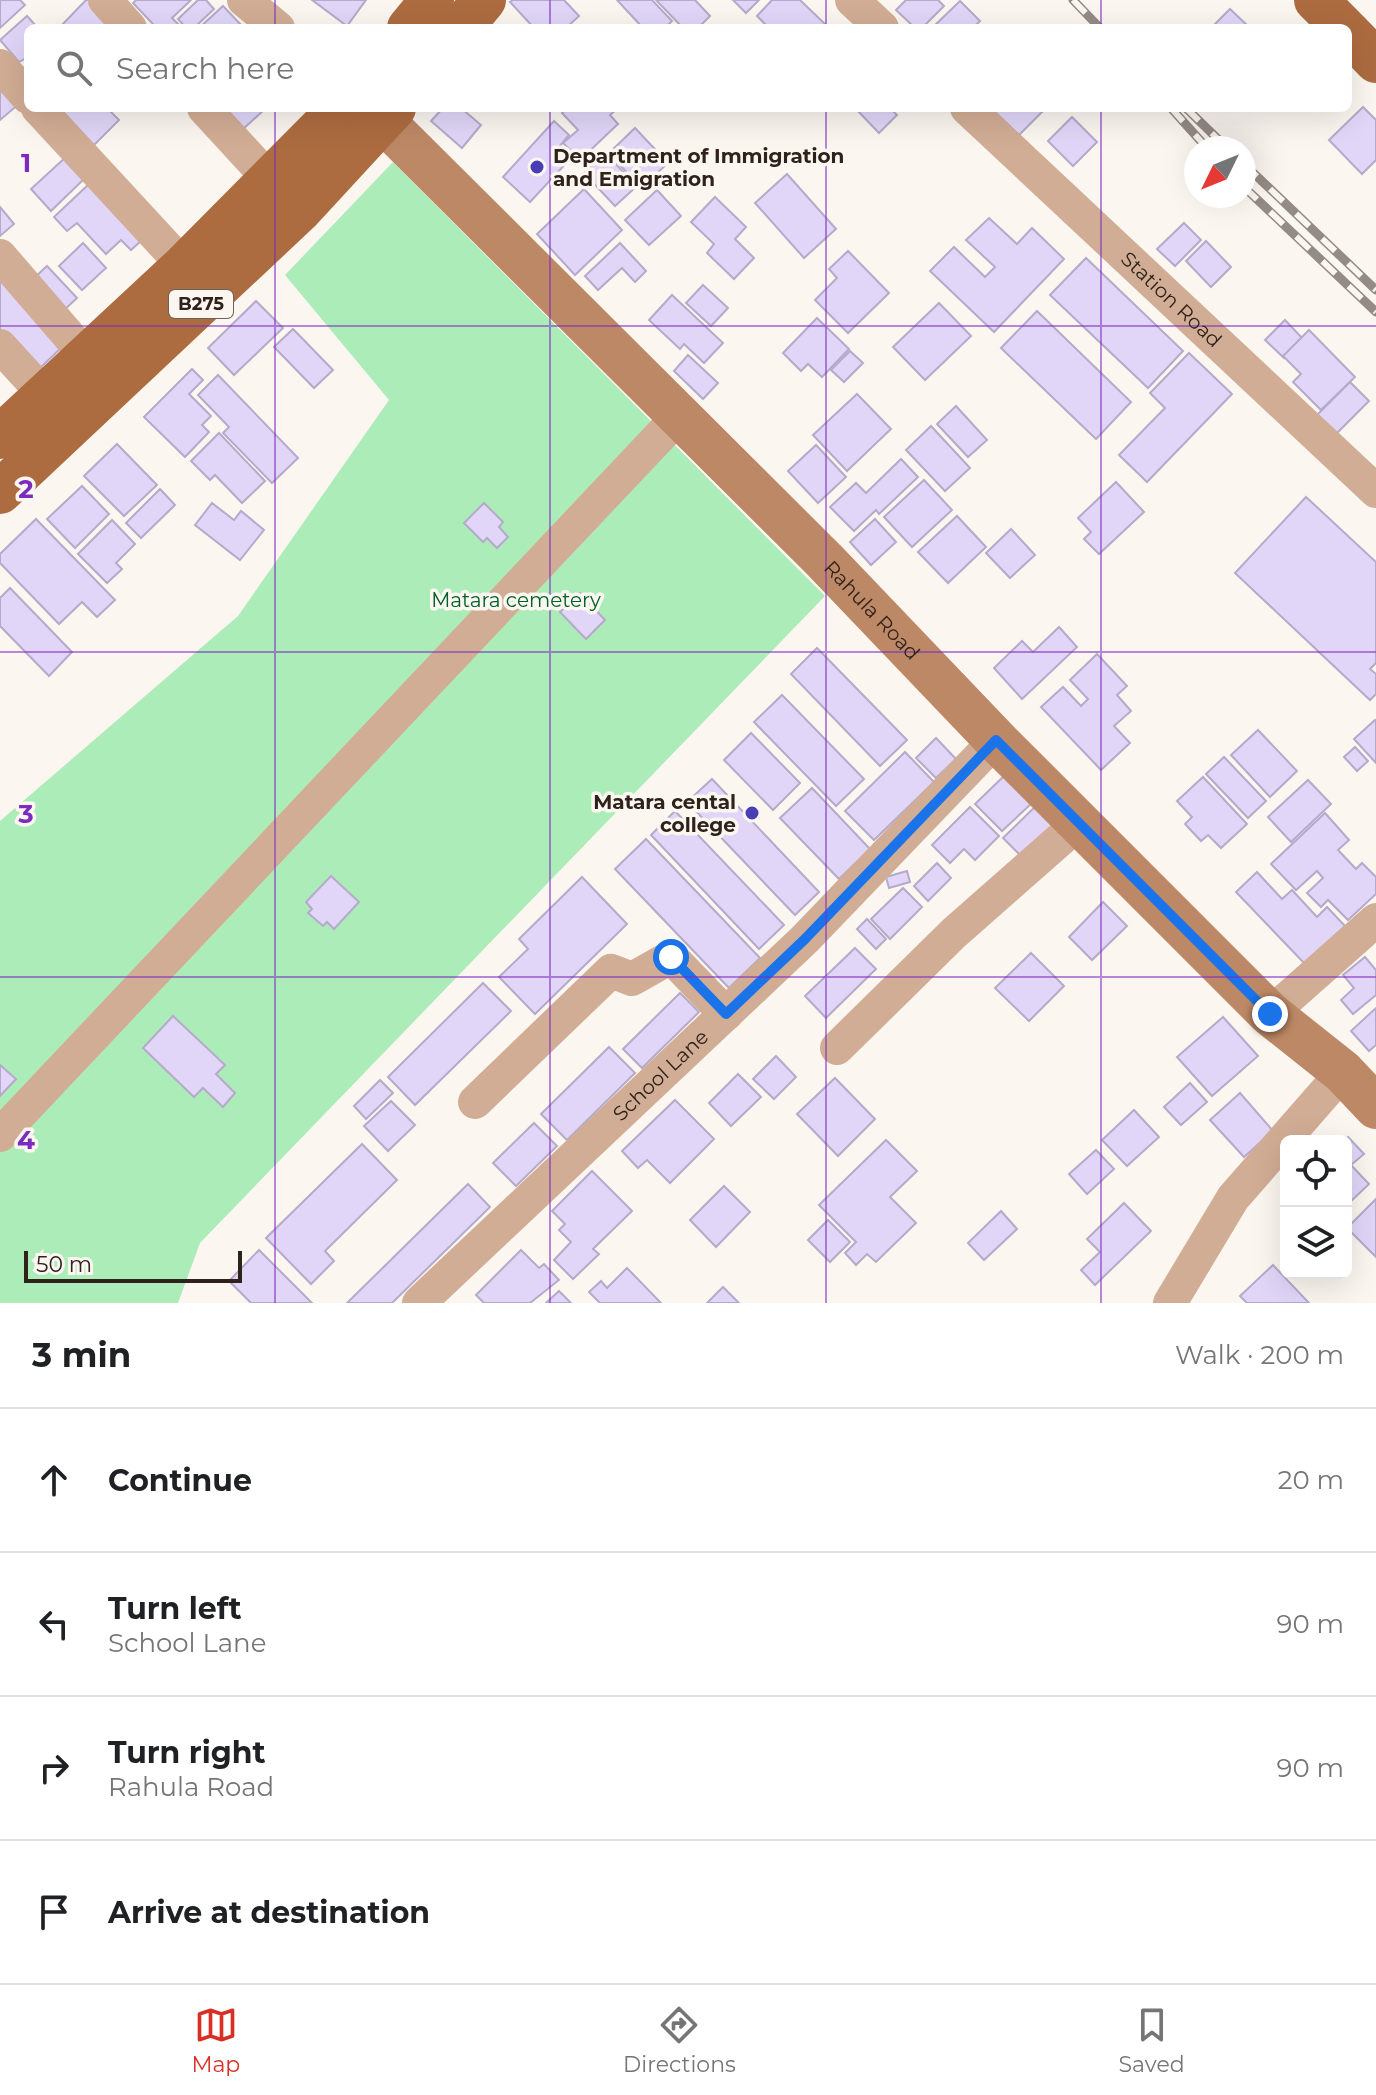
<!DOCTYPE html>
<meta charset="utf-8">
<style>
body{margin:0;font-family:Montserrat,sans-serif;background:#f2f2f2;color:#202124}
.controls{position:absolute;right:24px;bottom:24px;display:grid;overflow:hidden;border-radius:12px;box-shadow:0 8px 32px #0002}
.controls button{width:72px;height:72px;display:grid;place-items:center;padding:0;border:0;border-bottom:2px solid #e0e0e0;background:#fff;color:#202124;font:40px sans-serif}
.compass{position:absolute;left:1184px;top:136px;width:72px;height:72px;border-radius:50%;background:#fff;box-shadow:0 8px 32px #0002;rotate:227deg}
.scale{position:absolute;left:24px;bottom:20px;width:218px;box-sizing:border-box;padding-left:8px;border:4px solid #2e221a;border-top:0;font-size:22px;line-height:28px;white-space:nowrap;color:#2e221a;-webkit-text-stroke:6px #fcf6f1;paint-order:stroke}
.stop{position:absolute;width:24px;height:24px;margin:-18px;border:6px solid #1a73e8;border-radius:50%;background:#fff}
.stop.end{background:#1a73e8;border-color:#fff;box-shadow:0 2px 8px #0008}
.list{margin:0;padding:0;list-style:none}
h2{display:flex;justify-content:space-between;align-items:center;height:104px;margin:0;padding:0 32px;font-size:34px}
h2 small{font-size:26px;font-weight:400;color:#757577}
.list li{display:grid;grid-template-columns:52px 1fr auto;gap:24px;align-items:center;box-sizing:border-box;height:144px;padding:0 32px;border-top:2px solid #e0e0e0}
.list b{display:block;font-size:30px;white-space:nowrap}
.list p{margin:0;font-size:26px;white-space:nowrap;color:#757577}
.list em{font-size:26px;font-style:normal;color:#757577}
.icon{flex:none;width:44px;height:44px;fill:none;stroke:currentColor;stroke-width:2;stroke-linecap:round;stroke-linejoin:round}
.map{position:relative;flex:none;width:1376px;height:1303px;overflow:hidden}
.search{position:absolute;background:#fff;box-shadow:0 8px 32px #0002;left:24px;right:24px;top:24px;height:88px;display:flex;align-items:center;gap:20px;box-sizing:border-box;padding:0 28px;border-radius:12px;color:#757577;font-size:30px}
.sheet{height:680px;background:#fff}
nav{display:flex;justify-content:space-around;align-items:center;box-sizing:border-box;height:112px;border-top:2px solid #e0e0e0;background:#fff;font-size:22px;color:#757577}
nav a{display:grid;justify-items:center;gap:4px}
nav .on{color:#d93025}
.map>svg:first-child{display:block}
.green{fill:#acecb8}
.building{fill:#e1d6f8;stroke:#b5aaca;stroke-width:2}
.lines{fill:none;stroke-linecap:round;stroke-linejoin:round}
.minor{stroke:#d2ad95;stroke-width:34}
.secondary{stroke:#bd8865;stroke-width:44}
.primary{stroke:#ad6c40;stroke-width:44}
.rail-casing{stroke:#948b84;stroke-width:9}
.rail{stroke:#fcf6f1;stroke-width:6;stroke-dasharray:18;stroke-linecap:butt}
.route{stroke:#1a73e8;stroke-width:10}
.grid{fill:none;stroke:#7b2cbf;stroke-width:2;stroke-opacity:0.55}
.poi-dot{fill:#483fb5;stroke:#fcf6f1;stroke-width:3}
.labels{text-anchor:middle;stroke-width:7;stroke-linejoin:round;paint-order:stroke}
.shield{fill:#fcf6f1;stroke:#6c625a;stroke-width:2}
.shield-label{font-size:18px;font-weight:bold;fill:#2e221a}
.poi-label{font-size:20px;font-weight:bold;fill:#2e221a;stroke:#fcf6f1;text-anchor:start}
.street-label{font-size:20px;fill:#2e221a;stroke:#fcf6f1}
.park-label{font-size:20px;fill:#006128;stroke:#fcf6f1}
.grid-label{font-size:26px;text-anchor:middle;font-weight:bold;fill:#7b2cbf;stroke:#fcf6f1;stroke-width:7;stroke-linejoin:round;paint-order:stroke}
</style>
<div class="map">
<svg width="1376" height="1303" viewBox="0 0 1376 1303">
<rect width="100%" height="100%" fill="#fcf6f1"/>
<path class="green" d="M393 162 825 596 200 1243 178 1303H0V821L238 616 389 400 285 275Z"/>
<g class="building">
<path d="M0 0H20L25 5 0 28Z"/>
<path d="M86 0H92L118 28H59Z"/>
<path d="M136 0H191L172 18 182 28H149L153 24 133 3Z"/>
<path d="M198 0H206L214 9 194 28H186L178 19Z"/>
<path d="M312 0H366L347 26Z"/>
<path d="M513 0H564L579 16 566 28H534L510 2Z"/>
<path d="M617 0H652L672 21 665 28H643Z"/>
<path d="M656 0H695L710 16 698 28H683Z"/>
<path d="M733 0H759L746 13Z"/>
<path d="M772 0H800L825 24 821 28H769L757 16Z"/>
<path d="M906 0H938L944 6 922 28H915L896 10Z"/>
<path d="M960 1 980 21 973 28H932Z"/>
<path d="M223 6 244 28H199Z"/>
<path d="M1230 9 1250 28H1211Z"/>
<path d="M27 16 38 28H28V57L19 62 0 40Z"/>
<path d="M0 79 20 103 0 120Z"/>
<path d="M1363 107 1376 120V160L1362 174 1329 140Z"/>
<path d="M57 108H107L119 120 93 146Z"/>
<path d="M220 108H266L241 131Z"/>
<path d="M443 108H461L481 125 462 148 431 121Z"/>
<path d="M568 108H618L610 115 618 124 580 160 563 143 578 130 562 113Z"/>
<path d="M855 108H890L897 115 879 133Z"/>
<path d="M991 108H1046L1019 135Z"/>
<path d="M1072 117 1097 142 1073 166 1048 141Z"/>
<path d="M554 121 569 135 559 147 571 158 530 202 503 177Z"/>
<path d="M635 128 668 163 641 188 609 153Z"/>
<path d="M605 153 637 186 615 206 584 173Z"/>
<path d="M66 157 85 178 51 211 31 189Z"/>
<path d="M787 174 836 229 804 258 755 203Z"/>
<path d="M89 184 142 240 131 250 121 240 106 254 77 223 67 231 54 217Z"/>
<path d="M584 189 622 230 575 275 537 234Z"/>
<path d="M657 190 681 216 649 245 625 220Z"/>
<path d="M715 197 746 227 735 239 754 258 734 279 707 253 714 244 691 222Z"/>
<path d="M0 207 14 224 0 236Z"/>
<path d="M989 218 1017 244 1032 228 1064 259 994 332 930 271 954 247 985 277 995 267 966 240Z"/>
<path d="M1184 223 1201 240 1175 266 1157 249Z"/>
<path d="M1206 241 1231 267 1211 287 1186 261Z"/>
<path d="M83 243 106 268 82 290 59 266Z"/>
<path d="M620 243 646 271 635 282 622 268 598 290 585 276Z"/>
<path d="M848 251 889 293 848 333 815 300 837 278 829 269Z"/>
<path d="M1086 258 1183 351 1148 388 1050 295Z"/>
<path d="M47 266 77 298 62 312 32 280Z"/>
<path d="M0 279 63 346 37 371 0 331Z"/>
<path d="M703 285 728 308 711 326 686 303Z"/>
<path d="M672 295 723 343 704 363 684 344 680 349 649 320Z"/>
<path d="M256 301 283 328 234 375 208 348Z"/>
<path d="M939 303 971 336 925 380 893 347Z"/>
<path d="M1037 311 1131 402 1096 439 1001 348Z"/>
<path d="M817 318 849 349 822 377 808 364 801 371 783 353Z"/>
<path d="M1285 320 1303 339 1284 358 1265 340Z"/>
<path d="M293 329 333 370 314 388 274 347Z"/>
<path d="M1309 330 1355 377 1321 410 1293 382 1301 374 1283 356Z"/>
<path d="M850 351 863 363 844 382 831 370Z"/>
<path d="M1189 353 1232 394 1147 482 1119 455 1165 408 1150 393Z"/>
<path d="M688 355 718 383 703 399 674 371Z"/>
<path d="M192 369 203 380 189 394 211 416 202 425 209 432 185 457 144 417Z"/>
<path d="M218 375 298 458 272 483 223 433 229 427 198 395Z"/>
<path d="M1350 382 1369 401 1336 434 1317 415Z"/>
<path d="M857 394 891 429 847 471 813 435Z"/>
<path d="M956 406 987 440 968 457 937 424Z"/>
<path d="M931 426 970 468 945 491 906 450Z"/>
<path d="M219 433 265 481 242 503 215 475 210 480 191 461Z"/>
<path d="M117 444 157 485 124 516 84 476Z"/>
<path d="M816 445 846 477 818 503 788 471Z"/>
<path d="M901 459 918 477 879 514 876 510 854 531 830 507 856 483 866 493Z"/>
<path d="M924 480 952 510 912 547 884 517Z"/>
<path d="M1116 482 1144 512 1099 554 1084 539 1091 532 1078 518Z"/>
<path d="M82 486 109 514 75 548 47 519Z"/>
<path d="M160 489 175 505 141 538 126 523Z"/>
<path d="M1306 497 1376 562V663L1370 669 1376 674V694L1370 700 1235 573Z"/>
<path d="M212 503 234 520 241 511 264 530 240 560 195 525Z"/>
<path d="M484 503 503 522 499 527 508 537 497 548 487 538 483 542 464 523Z"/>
<path d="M957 516 986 547 948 583 918 552Z"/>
<path d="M36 519 115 600 97 617 82 602 59 624 0 563V554Z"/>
<path d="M875 519 896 542 871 565 850 542Z"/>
<path d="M112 520 135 544 116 563 122 569 107 583 78 554Z"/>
<path d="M1011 529 1035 555 1010 578 986 553Z"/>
<path d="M10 588 72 652 49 676 0 626V598Z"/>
<path d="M580 593 605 620 586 639 560 612Z"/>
<path d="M1059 627 1077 647 1022 699 994 668 1022 641 1033 652Z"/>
<path d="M817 648 907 740 880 766 791 674Z"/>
<path d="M1097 654 1127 686 1117 695 1131 711 1114 726 1130 743 1101 770 1041 707 1063 687 1081 706 1088 699 1070 680Z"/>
<path d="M782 695 864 779 836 806 754 722Z"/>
<path d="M1375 720 1376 721V763L1354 739Z"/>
<path d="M1258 730 1297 771 1270 797 1231 755Z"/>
<path d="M751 733 800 783 773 810 724 760Z"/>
<path d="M936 738 956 759 936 778 916 758Z"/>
<path d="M1355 747 1368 761 1357 771 1344 757Z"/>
<path d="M905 752 934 782 874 840 845 811Z"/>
<path d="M1224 757 1266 801 1248 818 1206 774Z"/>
<path d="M1005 775 1032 803 1002 831 975 804Z"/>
<path d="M1203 777 1247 824 1221 848 1208 835 1201 841 1185 824 1192 817 1177 801Z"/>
<path d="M712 779 819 892 795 915 687 802Z"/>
<path d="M1308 780 1331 804 1291 842 1268 817Z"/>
<path d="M812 788 870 849 839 879 780 818Z"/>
<path d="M1046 796 1071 822 1029 864 1003 838Z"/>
<path d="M970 807 999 836 975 860 964 849 950 863 932 845Z"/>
<path d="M675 811 784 925 759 949 651 835Z"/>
<path d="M1325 813 1349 840 1338 850 1356 869 1362 863 1376 877V894L1348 920 1328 900 1321 907 1307 893 1323 878 1317 871 1296 890 1271 864Z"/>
<path d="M646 839 760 958 729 988 615 869Z"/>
<path d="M937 863 951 878 928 901 914 886Z"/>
<path d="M907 871 910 882 889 888 886 877Z"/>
<path d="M1257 872 1282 899 1292 890 1317 917 1327 907 1345 926 1305 964 1236 892Z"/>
<path d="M331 876 359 902 334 929 327 922 323 926 308 913 312 909 306 902Z"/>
<path d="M582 877 627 924 535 1014 499 977 528 949 519 939Z"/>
<path d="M903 888 922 907 890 939 871 919Z"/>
<path d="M1103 902 1127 926 1092 960 1069 937Z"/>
<path d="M867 919 886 939 876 949 857 929Z"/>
<path d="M855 948 876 969 826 1018 805 996Z"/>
<path d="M1031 953 1064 986 1029 1021 995 988Z"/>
<path d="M1365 957 1376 970V995L1353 1014 1341 1000 1354 988 1343 975Z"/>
<path d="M483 983 511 1011 415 1105 388 1077Z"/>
<path d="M680 993 699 1012 642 1068 623 1049Z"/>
<path d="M1376 1008V1045L1369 1051 1351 1031Z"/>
<path d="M173 1016 225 1065 216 1074 235 1093 223 1107 203 1088 194 1097 143 1048Z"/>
<path d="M1223 1017 1258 1056 1212 1096 1177 1057Z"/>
<path d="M609 1047 635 1073 567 1140 541 1114Z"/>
<path d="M776 1056 796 1077 774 1099 753 1079Z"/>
<path d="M0 1065 16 1079 0 1096Z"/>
<path d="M738 1074 761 1097 731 1126 709 1103Z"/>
<path d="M835 1078 875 1119 838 1156 797 1114Z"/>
<path d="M380 1080 393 1093 366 1119 354 1106Z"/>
<path d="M1190 1083 1207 1102 1181 1125 1164 1107Z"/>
<path d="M1240 1093 1273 1131 1244 1157 1210 1120Z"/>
<path d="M675 1100 714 1139 670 1183 647 1160 638 1168 622 1151Z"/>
<path d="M391 1101 415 1125 388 1151 364 1126Z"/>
<path d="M1134 1110 1159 1137 1127 1166 1102 1140Z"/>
<path d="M534 1123 557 1146 516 1186 493 1163Z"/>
<path d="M1348 1137 1364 1154 1351 1165 1369 1184 1346 1206 1343 1141Z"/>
<path d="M886 1140 917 1171 890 1197 916 1223 876 1262 867 1254 856 1265 845 1253 856 1242 819 1205Z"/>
<path d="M362 1144 397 1180 325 1251 334 1261 311 1284 266 1238Z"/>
<path d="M1096 1150 1114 1169 1087 1194 1069 1174Z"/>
<path d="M592 1171 632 1211 593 1249 599 1254 573 1279 554 1260 571 1242 559 1230 565 1224 552 1211Z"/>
<path d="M468 1184 490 1207 392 1303H347Z"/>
<path d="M724 1186 750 1212 716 1247 690 1220Z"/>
<path d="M1376 1199V1257L1347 1228Z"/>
<path d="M1124 1203 1151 1231 1095 1285 1081 1270 1100 1252 1087 1239Z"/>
<path d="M1001 1211 1017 1229 984 1260 968 1243Z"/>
<path d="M828 1220 850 1242 830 1262 808 1240Z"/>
<path d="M259 1250 312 1303H251L229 1281Z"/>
<path d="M521 1250 539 1268 544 1264 559 1280 530 1303H484L476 1295Z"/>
<path d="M1273 1265 1309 1303H1247L1240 1296Z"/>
<path d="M627 1268 661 1303H600L589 1292 601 1281 607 1288Z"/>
<path d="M723 1287 739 1303H707Z"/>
<path d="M559 1291 571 1303H546Z"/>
</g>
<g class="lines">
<g class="minor">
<path d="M105 0 130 28"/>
<path d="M244 0 278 28"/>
<path d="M852 0 882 28"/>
<path d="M0 66 28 97"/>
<path d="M38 108 184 266"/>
<path d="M204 108 271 181"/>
<path id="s1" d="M967 108 1376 491"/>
<path d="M0 256 88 358"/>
<path d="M0 346 45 395"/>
<path d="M1270 1014 1376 920"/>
<path d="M837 1048 954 933 1080 822"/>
<path d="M475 1102 611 971 632 979 671 957 726 1014"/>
<path d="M0 1135 679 416"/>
<path id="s2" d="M419 1303 805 939 996 740"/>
<path d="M1170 1303 1233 1198 1343 1072"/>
</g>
<path class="secondary" id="s3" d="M370 108 824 560 996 740 1270 1014 1343 1072 1376 1107"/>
<g class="primary">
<path d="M1316 0 1344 28"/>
<path d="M409 28 432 0"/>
<path d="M461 28 484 0"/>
<path d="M1348 32 1376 61"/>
<path d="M0 437 184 266 341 108"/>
<path d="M0 492 299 211 394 108"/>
</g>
<defs>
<g id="rail">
<path d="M1073 0 1100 28"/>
<path d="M1171 108 1207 148"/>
<path d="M1186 108 1227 148"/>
<path d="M1244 164 1376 290"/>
<path d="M1244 187 1376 312"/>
</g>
</defs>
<use href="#rail" class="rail-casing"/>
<use href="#rail" class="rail"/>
</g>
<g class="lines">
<path class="route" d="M671 957 726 1014 805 939 996 740 1270 1014"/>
</g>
<path class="grid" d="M275 0V28M550 0V28M826 0V28M1101 0V28M275 108V1303M550 108V1303M826 108V1303M1101 108V1303M0 326H1376M0 652H1376M0 977H1376"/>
<g class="poi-dot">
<circle cx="537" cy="167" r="8"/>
<circle cx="752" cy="813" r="8"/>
</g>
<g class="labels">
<rect class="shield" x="169" y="290" width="64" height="28" rx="6"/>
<g class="shield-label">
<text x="201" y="310">B275</text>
</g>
<g class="poi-label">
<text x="553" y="163">Department of Immigration<tspan x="553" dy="23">and Emigration</tspan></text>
<text x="736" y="809" text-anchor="end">Matara cental<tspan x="736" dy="23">college</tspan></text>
</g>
<g class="street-label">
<text dy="7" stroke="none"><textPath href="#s1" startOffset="280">Station Road</textPath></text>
<text dy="7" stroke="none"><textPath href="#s3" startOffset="710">Rahula Road</textPath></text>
<text dy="7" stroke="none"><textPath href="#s2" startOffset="332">School Lane</textPath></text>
</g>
<g class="park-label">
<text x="516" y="607">Matara cemetery</text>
</g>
</g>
<g class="grid-label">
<text x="26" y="172">1</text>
<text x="26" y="498">2</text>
<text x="26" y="823">3</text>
<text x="26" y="1149">4</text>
</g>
</svg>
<div class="controls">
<button><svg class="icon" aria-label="locate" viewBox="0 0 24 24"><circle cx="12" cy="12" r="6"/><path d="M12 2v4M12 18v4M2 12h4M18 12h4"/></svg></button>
<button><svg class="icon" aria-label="layers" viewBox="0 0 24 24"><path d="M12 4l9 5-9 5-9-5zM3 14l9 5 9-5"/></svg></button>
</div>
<svg class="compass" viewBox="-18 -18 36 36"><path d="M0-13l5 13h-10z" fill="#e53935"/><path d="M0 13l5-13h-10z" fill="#757577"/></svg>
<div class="scale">50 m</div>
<div class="stop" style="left:671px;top:957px"></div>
<div class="stop end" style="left:1270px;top:1014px"></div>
<div class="search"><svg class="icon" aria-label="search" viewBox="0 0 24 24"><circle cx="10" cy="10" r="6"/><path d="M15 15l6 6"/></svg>Search here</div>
</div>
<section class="sheet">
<h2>3 min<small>Walk · 200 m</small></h2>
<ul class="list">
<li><svg class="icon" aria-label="ahead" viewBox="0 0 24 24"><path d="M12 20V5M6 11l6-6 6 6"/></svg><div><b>Continue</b></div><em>20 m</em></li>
<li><svg class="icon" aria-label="left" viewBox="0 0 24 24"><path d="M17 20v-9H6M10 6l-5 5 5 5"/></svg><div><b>Turn left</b><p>School Lane</p></div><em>90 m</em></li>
<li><svg class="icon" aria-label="right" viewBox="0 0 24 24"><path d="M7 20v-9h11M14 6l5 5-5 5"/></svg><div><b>Turn right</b><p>Rahula Road</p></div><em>90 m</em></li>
<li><svg class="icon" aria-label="arrive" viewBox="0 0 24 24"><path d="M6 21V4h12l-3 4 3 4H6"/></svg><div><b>Arrive at destination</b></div></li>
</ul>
</section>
<nav>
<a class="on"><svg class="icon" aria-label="map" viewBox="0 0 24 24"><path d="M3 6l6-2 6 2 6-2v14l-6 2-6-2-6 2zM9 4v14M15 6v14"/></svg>Map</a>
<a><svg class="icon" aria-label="directions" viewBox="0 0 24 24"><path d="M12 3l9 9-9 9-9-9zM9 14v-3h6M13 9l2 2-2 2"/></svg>Directions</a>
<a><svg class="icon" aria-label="saved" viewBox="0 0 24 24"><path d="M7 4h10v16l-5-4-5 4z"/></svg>Saved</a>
</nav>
